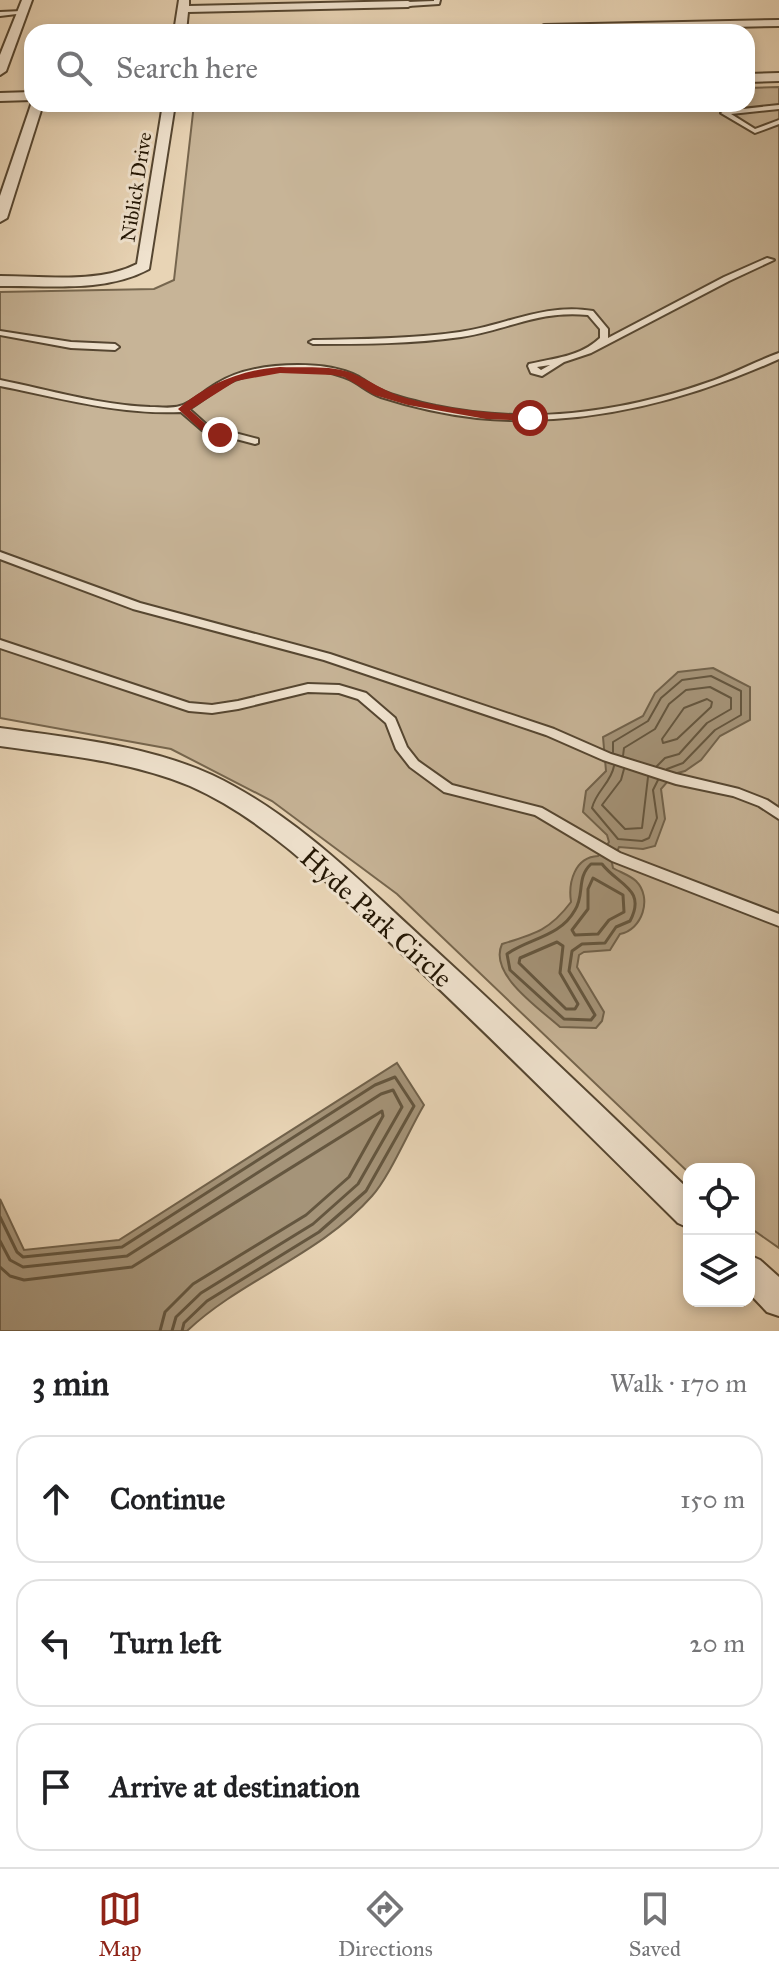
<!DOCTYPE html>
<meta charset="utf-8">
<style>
body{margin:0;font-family:"IM FELL Great Primer",serif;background:#f2f2f2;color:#202124}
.controls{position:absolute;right:24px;bottom:24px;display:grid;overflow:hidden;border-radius:16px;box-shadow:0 4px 12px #0003}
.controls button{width:72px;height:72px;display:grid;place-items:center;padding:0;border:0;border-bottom:2px solid #e0e0e0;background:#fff;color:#202124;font:40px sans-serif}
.stop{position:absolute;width:24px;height:24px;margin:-18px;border:6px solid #8f2418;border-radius:50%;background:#fff}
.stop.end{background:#8f2418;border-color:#fff;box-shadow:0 2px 8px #0008}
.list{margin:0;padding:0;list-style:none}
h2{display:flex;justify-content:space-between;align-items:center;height:104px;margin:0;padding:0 32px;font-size:34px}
h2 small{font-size:26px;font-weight:400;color:#757577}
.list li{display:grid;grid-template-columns:52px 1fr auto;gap:24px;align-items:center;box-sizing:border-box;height:128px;margin:0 16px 16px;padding:0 16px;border:2px solid #e0e0e0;border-radius:24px}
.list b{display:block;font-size:30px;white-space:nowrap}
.list em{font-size:26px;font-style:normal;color:#757577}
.icon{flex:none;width:44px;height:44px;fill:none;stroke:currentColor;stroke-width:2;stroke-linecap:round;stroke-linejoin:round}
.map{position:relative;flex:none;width:779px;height:1331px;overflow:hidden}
.search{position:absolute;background:#fff;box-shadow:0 4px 12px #0003;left:24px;right:24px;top:24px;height:88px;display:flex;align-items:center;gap:20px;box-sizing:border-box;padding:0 28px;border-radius:24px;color:#757577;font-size:30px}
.sheet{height:536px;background:#fff}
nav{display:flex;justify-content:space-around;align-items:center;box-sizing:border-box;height:112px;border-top:2px solid #e0e0e0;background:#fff;font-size:22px;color:#757577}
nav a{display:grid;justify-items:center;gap:4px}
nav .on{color:#8f2418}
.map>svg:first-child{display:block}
.green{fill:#c7b497;stroke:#76664e;stroke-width:2}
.water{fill:#a59479;stroke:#71624b;stroke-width:2}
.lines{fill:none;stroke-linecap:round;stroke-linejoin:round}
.shore-far1{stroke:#64563f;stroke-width:2}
.shore{stroke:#64563f;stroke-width:3}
.lane-casing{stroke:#554631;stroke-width:4}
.street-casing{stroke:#554631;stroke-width:4}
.lane{fill:#f0e3cf;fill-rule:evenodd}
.street{fill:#f0e3cf;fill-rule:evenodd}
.route{fill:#8f2418}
.labels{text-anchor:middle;stroke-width:6;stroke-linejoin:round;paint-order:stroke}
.far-street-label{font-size:20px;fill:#241705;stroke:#f0e3cf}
.near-street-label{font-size:28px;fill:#241705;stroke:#f0e3cf}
</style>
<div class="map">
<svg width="779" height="1331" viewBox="0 0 779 1331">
<rect width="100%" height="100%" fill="#e8d4b5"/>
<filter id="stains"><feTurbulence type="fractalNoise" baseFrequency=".0025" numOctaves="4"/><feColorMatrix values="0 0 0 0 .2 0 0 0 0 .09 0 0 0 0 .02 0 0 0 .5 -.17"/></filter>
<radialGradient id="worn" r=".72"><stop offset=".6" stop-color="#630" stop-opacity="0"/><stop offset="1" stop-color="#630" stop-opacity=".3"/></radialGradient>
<path class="green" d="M779 87V1248L749 1227V1169H689V1173L397 894 272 801 171 749 0 718V292L154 289 174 280 194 104H747V88Z"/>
<g class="water">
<path d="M713 668 750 687V720L720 736 701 760 685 771 674 774 661 789 665 819 655 846 643 849 619 847 612 863 613 868C620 872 631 876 636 881 653 898 642 930 620 934L610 950 584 952 579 955 577 967 604 1012 602 1021 596 1028 560 1027C539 1008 488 974 502 944 535 934 550 930 571 902 568 882 575 857 598 856L609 842 607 835 583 812 586 791 606 771 603 737 643 716 655 693 678 672Z"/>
<path d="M397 1063 424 1105C409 1130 390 1176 372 1196 320 1255 242 1279 187 1331H0V1199L24 1250 119 1240Z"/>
</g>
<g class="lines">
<g class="shore-far1">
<path d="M707 699 712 702 711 707 677 739 663 743 662 739 684 708Z"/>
<path d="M613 752V742L648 721 661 698 682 680 711 676 741 691V715L715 730 683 763 667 769"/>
<path d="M623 756 624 748 655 729 669 704 686 690 710 687 731 698V709L707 723 679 754 665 758 657 766"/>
<path d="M614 766C611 783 596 791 592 808L618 839 642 841 649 838 657 818 653 790 658 780"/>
<path d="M624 769 621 780 602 805 625 829 642 828 648 777"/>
</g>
<g class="shore">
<path d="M591 864H602C618 885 647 889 630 921L616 927 605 943 582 944 572 951 569 971 595 1015 591 1020 564 1019 510 970 507 954C530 938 560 937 575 910 585 894 576 878 591 864Z"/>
<path d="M593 878 623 895 624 912 609 920 598 934 575 935 572 930 588 909V889Z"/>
<path d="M557 942 563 946 560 973 578 1004 575 1009H566L519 963 520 958Z"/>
<path d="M0 1217 17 1252 23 1257 122 1247 375 1085 395 1077 414 1106 366 1191 319 1232 207 1301 184 1323 182 1331"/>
<path d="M0 1241 10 1260 23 1267 127 1256 381 1094 393 1090 402 1107 358 1184 313 1224 201 1293 176 1317 172 1331"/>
<path d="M0 1267 10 1276 24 1280 132 1267 382 1111 383 1116 349 1177 306 1215 193 1284 165 1312 160 1331"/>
</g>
<defs>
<g id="lane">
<path d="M434 0H440L439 4 408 6 405 4 408 2 434 1Z"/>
<path d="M0 12 22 11 25 13 0 16Z"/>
<path d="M779 105V109L731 114 755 129 779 120V124L755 133 721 113 724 111Z"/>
<path d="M767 258 774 260 729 281 591 353 564 362 542 376 531 373 528 366 529 364C554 358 580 357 600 338V329L588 315C538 310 508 330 461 337 412 344 362 344 313 344L309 342 313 340C362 339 412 339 460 332 507 325 544 303 593 311L608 329V338L724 277ZM550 365 541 370 537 367Z"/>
<path d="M0 331 71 342 115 344 119 347 115 350 71 348 0 335Z"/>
<path d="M779 353V359C684 402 582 428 477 418 444 414 412 407 381 397 369 393 360 384 349 379 319 365 266 368 235 380 218 387 204 400 189 409L208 426 258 439V443L255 444 202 430 181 412C119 415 60 398 0 386V380C50 390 99 405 150 407 159 407 171 409 180 406 192 403 205 390 216 384 240 369 270 365 298 365 317 365 339 367 357 376 366 381 374 388 383 391 400 398 419 402 436 406 526 425 620 413 706 383 731 375 754 362 779 353Z"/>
<path d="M0 552 140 603 330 654 554 729 611 754 676 774 739 789 767 800 779 808V819L759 806 733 796 676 784 603 760 546 735 324 660 133 609 0 559Z"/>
<path d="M0 640 189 703 212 705 238 701 308 684 339 685 366 693 395 718 407 747 418 761 452 785 542 808 620 853 779 914V926L612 861 535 815 444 792 410 767 396 749 386 723 358 699 339 693 308 692 238 709 212 713 189 711 0 648Z"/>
</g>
<g id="street">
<path d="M22 0H32L6 71 0 75V55Z"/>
<path d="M179 0H189V6L408 1 414 4 408 7 188 12 186 32H174Z"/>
<path d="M779 20V26L544 31 538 28 544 25Z"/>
<path d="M779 73V81L747 82V74Z"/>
<path d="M32 92V100L0 101V93Z"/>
<path d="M32 102 43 104 7 218 0 222V196Z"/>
<path d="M163 104H175L149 269C105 293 48 285 0 286V276C43 276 98 284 137 264Z"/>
<path d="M0 728C71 738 146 745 212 775 292 813 357 878 421 937 512 1020 601 1105 689 1190V1228L678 1223C584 1130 491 1037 395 947 333 888 269 821 190 786 130 761 64 755 0 746Z"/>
<path d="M749 1255 760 1260 779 1277V1316L767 1312 749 1293Z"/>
</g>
</defs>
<use href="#lane" class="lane-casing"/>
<use href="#street" class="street-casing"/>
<use href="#lane" class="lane"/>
<use href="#street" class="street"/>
</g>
<path class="route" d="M280 367C302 368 328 365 349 372 369 379 384 392 406 398 446 409 489 413 530 415L536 418 530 421 486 419 408 405 374 395 344 377 333 375 280 373 236 381 190 410 208 426 223 432V437L201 430 178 409C208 383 242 370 280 367Z"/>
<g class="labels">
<g class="far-street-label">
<text transform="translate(136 187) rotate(-81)" y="7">Niblick Drive</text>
</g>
<g class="near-street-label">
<text transform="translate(377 917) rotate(42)" y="10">Hyde Park Circle</text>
</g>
</g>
<rect width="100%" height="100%" filter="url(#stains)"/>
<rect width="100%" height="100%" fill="url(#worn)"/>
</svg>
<div class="controls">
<button><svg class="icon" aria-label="locate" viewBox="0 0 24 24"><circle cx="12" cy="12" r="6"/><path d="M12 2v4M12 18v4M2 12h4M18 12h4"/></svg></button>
<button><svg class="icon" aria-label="layers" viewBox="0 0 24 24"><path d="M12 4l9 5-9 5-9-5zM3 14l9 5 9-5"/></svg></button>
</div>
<div class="stop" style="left:530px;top:418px"></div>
<div class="stop end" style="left:220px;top:435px"></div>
<div class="search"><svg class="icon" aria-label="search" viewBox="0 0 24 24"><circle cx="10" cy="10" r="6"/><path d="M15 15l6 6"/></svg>Search here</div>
</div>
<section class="sheet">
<h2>3 min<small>Walk · 170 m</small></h2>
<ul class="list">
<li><svg class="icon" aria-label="ahead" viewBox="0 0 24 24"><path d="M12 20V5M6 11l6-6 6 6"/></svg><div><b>Continue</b></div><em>150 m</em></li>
<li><svg class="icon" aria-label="left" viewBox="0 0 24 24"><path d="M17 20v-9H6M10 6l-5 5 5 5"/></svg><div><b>Turn left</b></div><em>20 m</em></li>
<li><svg class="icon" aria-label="arrive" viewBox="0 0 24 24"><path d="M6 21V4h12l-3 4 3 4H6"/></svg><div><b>Arrive at destination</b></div></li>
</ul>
</section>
<nav>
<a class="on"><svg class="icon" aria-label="map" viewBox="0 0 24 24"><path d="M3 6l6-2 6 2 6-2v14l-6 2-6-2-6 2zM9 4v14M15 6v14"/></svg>Map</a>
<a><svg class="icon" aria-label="directions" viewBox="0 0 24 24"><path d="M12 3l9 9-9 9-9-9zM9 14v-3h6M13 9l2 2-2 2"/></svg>Directions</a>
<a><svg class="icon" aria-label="saved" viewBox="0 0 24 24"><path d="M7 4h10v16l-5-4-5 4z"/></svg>Saved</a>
</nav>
